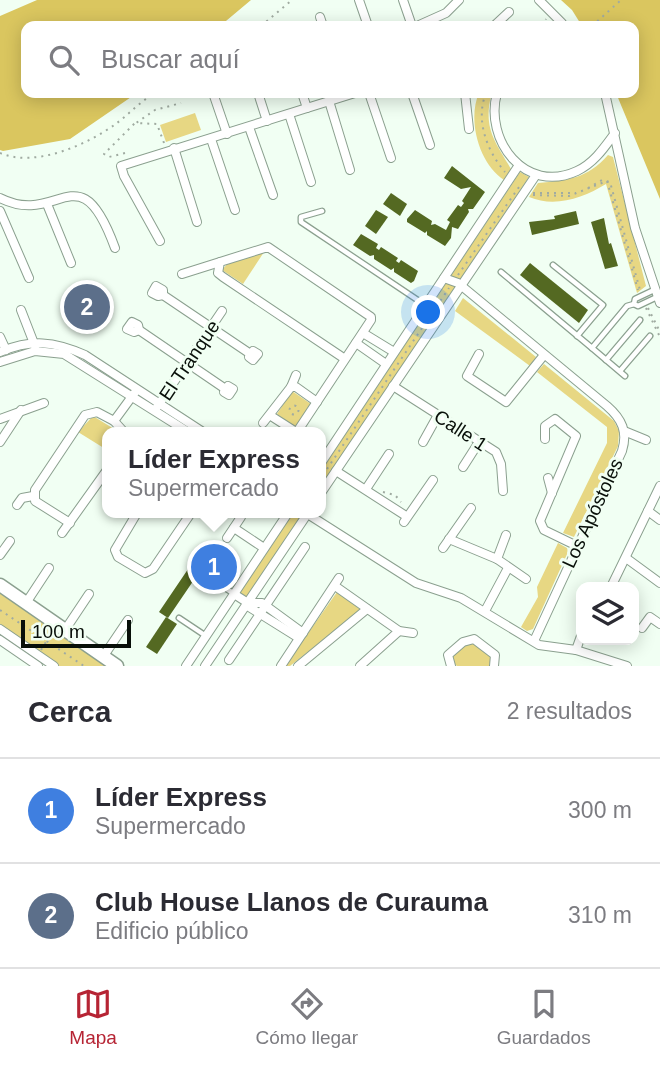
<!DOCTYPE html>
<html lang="es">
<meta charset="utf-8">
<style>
body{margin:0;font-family:Arial,sans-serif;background:#f7f7f7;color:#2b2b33}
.controls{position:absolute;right:21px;bottom:21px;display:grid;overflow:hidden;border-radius:14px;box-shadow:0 4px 18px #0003}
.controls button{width:63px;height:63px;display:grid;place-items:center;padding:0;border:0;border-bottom:2px solid #e1e1e2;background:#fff;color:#2b2b33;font:35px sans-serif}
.scale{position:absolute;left:21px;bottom:18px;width:110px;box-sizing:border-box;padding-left:7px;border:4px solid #080f09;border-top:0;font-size:19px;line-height:24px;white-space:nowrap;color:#080f09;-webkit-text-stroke:5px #f1fff3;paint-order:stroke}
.you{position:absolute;left:429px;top:313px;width:24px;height:24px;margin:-18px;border:5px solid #fff;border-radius:50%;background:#1a73e8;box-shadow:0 0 0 10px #1a73e833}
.badge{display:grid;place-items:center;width:46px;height:46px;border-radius:50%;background:#b62434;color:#fff;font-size:23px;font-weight:700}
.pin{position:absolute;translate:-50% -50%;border:4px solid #fff;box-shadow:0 2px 7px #0006}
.popup{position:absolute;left:102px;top:427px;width:224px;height:91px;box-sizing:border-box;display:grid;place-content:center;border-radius:14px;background:#fff;filter:drop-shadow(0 2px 5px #0005);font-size:23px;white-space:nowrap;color:#7c7c81}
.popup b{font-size:26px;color:#2b2b33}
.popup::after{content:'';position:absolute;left:50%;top:100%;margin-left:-14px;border:14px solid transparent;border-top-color:#fff}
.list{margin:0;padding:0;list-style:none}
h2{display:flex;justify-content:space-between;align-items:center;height:91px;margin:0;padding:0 28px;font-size:30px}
h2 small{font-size:23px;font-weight:400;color:#7c7c81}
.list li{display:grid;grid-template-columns:46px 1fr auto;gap:21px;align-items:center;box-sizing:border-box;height:105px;padding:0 28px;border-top:2px solid #e1e1e2}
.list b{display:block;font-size:26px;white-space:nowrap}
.list p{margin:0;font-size:23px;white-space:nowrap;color:#7c7c81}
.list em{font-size:23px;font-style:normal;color:#7c7c81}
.icon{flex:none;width:38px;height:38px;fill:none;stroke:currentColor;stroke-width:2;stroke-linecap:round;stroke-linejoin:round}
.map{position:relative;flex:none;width:660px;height:666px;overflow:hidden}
.search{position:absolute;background:#fff;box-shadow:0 4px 18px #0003;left:21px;right:21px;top:21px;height:77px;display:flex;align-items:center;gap:18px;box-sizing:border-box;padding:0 24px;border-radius:14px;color:#7c7c81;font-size:26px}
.sheet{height:301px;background:#fff}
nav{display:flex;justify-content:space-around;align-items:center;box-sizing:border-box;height:98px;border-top:2px solid #e1e1e2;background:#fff;font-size:19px;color:#7c7c81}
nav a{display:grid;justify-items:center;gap:4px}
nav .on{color:#b62434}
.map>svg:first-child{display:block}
.green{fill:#e7d783}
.forest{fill:#dac65f}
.building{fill:#546922}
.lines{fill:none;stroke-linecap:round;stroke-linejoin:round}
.lane-casing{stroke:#8ba08f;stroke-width:7}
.street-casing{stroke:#8ba08f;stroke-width:10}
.secondary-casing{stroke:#8ba08f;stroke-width:15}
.path{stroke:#a0aba1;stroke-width:2;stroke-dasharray:2 5;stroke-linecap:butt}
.lane{stroke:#fff;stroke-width:4.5}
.street{stroke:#fff;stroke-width:8}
.secondary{stroke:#fff;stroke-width:12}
.labels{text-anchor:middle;stroke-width:6;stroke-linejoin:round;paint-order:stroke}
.street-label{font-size:19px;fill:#080f09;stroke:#f1fff3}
</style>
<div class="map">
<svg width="660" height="666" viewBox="0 0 660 666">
<rect width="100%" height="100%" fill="#f1fff3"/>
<g class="green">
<path d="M479 93 491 96C483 129 496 143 511 169L504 180C479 164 467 120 479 93Z"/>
<path d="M195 113 201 130 166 142 160 125Z"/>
<path d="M608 155 613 157 646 286 637 293 606 184C583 198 555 208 529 197L538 183C568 180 587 179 608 155Z"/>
<path d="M520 172 529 177 321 486V471Z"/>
<path d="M264 252 243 284 222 270 228 263Z"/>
<path d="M463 298 536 357 530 366 455 311Z"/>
<path d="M544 364 614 421 619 431 618 446 574 537 563 533 607 443V427L537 372Z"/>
<path d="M292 391 311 404 295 428 277 414Z"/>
<path d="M93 416 119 432H107V450L78 432Z"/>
<path d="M293 513 302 514 246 598 239 594Z"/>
<path d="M558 543 567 548 568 552 533 629 527 631 521 627 538 597 537 587Z"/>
<path d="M0 591 109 666H59L0 625Z"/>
<path d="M337 592 361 610 290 666H285Z"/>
<path d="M466 643H474L492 655 489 666H457L452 662V657Z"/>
</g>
<g class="forest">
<path d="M37 0H251L220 26H26V93H137L70 139 3 151 0 150V16Z"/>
<path d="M561 0H660V199L616 93H634V26H582L572 10Z"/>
</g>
<g class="building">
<path d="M452 166 485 192 473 209H468L469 212 458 229 452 227 451 238 445 246 427 235V231L425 233 407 222V219L415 210 432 221 431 225 435 224 446 230 450 222 447 220 458 205 461 207 464 203 462 201 471 187 461 189 444 178Z"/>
<path d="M391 193 407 204 400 216 383 204Z"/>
<path d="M376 210 388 217 376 234 365 226Z"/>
<path d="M576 211 579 224 532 235 529 222 555 219 554 216Z"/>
<path d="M604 218 609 244 611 243 618 266 605 269 591 222Z"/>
<path d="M361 234 378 244 376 248 379 250 381 247 398 258 396 261 399 263 401 260 418 271 414 281 411 283 394 272V268L391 270 374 259V255L370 256 353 245Z"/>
<path d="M530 263 588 310 579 323 520 275Z"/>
<path d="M92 307 95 317 99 315 101 319 97 321 100 329 91 332 84 310Z"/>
<path d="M203 547 233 567 223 582 202 568 168 618 159 612Z"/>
<path d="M166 617 177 624 157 654 146 647Z"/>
</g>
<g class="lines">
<defs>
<g id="lane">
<path d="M322 211 301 217V222L425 305"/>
<path d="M553 265 603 305 577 336"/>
<path d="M501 272 592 348 627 306 634 304"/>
<path d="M654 290 635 299 634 304 638 306 657 297"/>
<path d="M592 348 625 376"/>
<path d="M606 360 640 320"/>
<path d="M620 371 650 336"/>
<path d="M206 576 233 593"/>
<path d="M179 618 206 636"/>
</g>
<g id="street">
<path d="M359 0 368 26"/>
<path d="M403 0 412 26"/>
<path d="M539 0 562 23 558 26"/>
<path d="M320 17 323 26"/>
<path d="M417 26 446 13 459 0"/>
<path d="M494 26 509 12"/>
<path d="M213 93 227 134"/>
<path d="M258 93 267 121"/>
<path d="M302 93 307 108"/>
<path d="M369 93 391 158"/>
<path d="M412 93 430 145"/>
<path d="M465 93 469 129"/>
<path d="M497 93C484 140 525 195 577 171 594 163 604 148 615 133"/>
<path d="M605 93 635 228 660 303"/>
<path d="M329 101 350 170"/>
<path d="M289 114 311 182"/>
<path d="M249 127 273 195"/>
<path d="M211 139 235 210"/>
<path d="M174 148 197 222"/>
<path d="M0 198C59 228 79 149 115 248"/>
<path d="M47 204 71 263"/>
<path d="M0 211 29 278"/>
<path d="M160 241 124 176 121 166 355 93"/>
<path d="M182 274 220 262"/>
<path d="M444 278 458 283 607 406C622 419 628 432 622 451L534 641"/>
<path d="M156 286 163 290V295L158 296 152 293Z"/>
<path d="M163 295 249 353"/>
<path d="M21 310 35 346"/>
<path d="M132 322 138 325 139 330 134 332 127 329Z"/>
<path d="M139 330 224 388"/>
<path d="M363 333 394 352"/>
<path d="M0 337 6 350"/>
<path d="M356 343 386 364"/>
<path d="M253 351 258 354 253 360 249 357Z"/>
<path d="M0 352C31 339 54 341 85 355L203 432"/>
<path d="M479 354 467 376 506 402 544 355"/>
<path d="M0 362 35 351 64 354 188 432"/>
<path d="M228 386 233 389 229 395 224 392Z"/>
<path d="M393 386 496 452 501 464 503 491"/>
<path d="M291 387H296L317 402"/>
<path d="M157 407 222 311"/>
<path d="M271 416 296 432"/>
<path d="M0 419 44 403"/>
<path d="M114 421 136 391"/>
<path d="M263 423 291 387 296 375"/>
<path d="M624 431 646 440"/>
<path d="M297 432 371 320V317L268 247 220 262 218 273 223 277 345 359"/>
<path d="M545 439V426L555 419 576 436 540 521 544 530 577 546"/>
<path d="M0 442 21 410"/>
<path d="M423 442 438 415"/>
<path d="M321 463 519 165"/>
<path d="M463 467 479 442"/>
<path d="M336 471 406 516"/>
<path d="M548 478 552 493"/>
<path d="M366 489 389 454"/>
<path d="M321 493 536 175"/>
<path d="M17 505 22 498 33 496"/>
<path d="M648 511 660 520"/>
<path d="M137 513 115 550 118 557 145 573 153 569 191 513"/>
<path d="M306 513 416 583 461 598 539 645 576 650 627 666"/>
<path d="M404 522 433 480"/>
<path d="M70 523 35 501V490L85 415 97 412 114 421 124 432"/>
<path d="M234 528 264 548"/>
<path d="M62 533 107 470"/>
<path d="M227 538 241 517"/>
<path d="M449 539 497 559 526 579"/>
<path d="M443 548 471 508"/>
<path d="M0 555 10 541"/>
<path d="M626 558 660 583"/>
<path d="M497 559 506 535"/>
<path d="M335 586 399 631 413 633"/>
<path d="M611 587 660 486"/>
<path d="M234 594 248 603H262L303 633"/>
<path d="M26 603 49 568"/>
<path d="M246 605 299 638"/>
<path d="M485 611 508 568"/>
<path d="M642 628 650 617 660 624"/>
<path d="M0 629 54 666"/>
<path d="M65 630 89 594"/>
<path d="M0 640 38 666"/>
<path d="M576 650 581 636"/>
<path d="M103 657 128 620"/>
<path d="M229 660 305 547"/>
<path d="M186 666 288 513"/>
<path d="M205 666 308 513"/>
<path d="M281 666 339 578"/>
<path d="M298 666 367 609"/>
<path d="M360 666 399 631"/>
<path d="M451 666 448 655 463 642 474 639 495 655 494 666"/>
</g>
<path id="secondary" d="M0 585 117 666"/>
</defs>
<use href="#lane" class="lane-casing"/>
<use href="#street" class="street-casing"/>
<use href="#secondary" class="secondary-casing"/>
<g class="path">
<path d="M261 26 292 0"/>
<path d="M543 26 546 19"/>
<path d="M592 26 621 0"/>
<path d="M486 93C475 120 487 151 505 172"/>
<path d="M164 143 157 124 136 123 155 110 181 103"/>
<path d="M0 153C35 168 87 145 117 123 130 113 141 101 155 93"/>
<path d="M125 153 109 157 104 154 135 123"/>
<path d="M588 188 602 180 610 182 640 290"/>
<path d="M533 193H576"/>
<path d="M533 195 569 196 607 181 638 290"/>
<path d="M458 275 519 187"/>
<path d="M646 308 660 337"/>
<path d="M648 308 660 332"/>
<circle cx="294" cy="410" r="4.5"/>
<path d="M327 469 449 288"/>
<path d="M383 492 395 495 401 502"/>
<path d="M0 610 84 666"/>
<path d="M41 650 51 634"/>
</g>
<use href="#lane" class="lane"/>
<use href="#street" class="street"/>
<use href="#secondary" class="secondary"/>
</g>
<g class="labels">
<g class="street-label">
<text transform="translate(189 360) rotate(-56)" y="7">El Tranque</text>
<text transform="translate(461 430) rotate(33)" y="7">Calle 1</text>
<text transform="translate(592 513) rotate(-65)" y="7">Los Apóstoles</text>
</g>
</g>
</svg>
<div class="controls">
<button><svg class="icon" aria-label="layers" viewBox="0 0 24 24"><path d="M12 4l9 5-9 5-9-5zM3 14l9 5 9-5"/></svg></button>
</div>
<div class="scale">100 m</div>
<div class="you"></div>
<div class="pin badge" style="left:214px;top:567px;background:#3f7fe0">1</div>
<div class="popup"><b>Líder Express</b>Supermercado</div>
<div class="pin badge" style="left:87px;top:307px;background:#5c6f8a">2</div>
<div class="search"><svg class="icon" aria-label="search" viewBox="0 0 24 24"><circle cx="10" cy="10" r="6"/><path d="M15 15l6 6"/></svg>Buscar aquí</div>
</div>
<section class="sheet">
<h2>Cerca<small>2 resultados</small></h2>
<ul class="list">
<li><span class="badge" style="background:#3f7fe0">1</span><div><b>Líder Express</b><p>Supermercado</p></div><em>300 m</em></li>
<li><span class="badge" style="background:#5c6f8a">2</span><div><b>Club House Llanos de Curauma</b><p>Edificio público</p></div><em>310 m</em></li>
</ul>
</section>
<nav>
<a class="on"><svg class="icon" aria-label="map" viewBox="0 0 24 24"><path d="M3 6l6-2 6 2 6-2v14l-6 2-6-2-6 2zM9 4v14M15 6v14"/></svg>Mapa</a>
<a><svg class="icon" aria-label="directions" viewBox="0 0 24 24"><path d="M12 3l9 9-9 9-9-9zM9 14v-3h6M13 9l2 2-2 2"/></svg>Cómo llegar</a>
<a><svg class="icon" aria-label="saved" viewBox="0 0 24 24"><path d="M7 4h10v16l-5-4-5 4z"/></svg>Guardados</a>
</nav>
